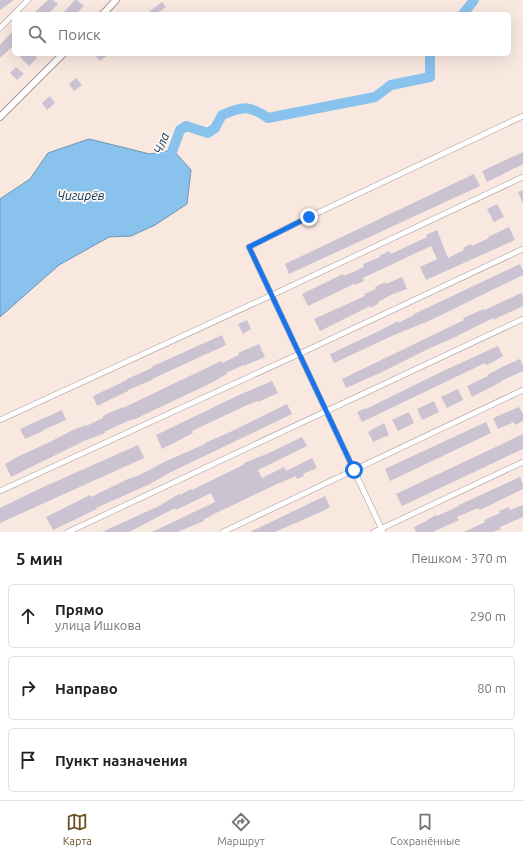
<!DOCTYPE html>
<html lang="ru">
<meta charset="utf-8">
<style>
body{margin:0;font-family:Ubuntu,sans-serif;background:#f2f2f2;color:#222}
.stop{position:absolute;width:12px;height:12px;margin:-9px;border:3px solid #1a73e8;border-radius:50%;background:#fff}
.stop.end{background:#1a73e8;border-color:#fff;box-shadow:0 1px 4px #0008}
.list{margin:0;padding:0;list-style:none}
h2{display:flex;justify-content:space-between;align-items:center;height:52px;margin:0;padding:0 16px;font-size:17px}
h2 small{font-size:13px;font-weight:400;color:#767676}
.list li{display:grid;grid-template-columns:26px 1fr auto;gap:12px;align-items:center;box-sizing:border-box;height:64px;margin:0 8px 8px;padding:0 8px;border:1px solid #e0e0e0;border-radius:6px}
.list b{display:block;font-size:15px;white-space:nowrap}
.list p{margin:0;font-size:13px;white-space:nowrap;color:#767676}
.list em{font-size:13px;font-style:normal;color:#767676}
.icon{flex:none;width:22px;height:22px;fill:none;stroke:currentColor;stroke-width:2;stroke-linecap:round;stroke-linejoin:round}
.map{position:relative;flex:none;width:523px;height:532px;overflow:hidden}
.search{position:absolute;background:#fff;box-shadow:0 4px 16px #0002;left:12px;right:12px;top:12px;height:44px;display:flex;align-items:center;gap:10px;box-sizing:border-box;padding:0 14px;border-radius:6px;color:#767676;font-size:15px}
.sheet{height:268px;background:#fff}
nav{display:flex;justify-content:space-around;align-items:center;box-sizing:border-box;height:56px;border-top:1px solid #e0e0e0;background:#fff;font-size:11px;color:#767676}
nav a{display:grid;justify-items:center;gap:2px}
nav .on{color:#6b5123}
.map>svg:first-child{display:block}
.water{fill:#89c3ed;stroke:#6e94b1}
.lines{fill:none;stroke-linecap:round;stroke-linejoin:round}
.river{stroke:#89c3ed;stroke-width:10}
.building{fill:#cbc3d1}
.minor-casing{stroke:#a99992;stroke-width:6}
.tertiary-casing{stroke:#a99992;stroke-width:8}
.minor{stroke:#fff;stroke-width:5}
.tertiary{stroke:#fff;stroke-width:6}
.route{stroke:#1a73e8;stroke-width:5}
.labels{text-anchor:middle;stroke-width:3.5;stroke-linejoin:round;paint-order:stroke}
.water-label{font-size:13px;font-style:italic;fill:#0c3b57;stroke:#fff8f5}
</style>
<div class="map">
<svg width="523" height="532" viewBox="0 0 523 532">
<rect width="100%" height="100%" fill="#f9e8e0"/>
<path class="water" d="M89 139 150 154 173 150 191 170 187 204 155 225 131 236 109 237 59 265 0 317V199L30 179 48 153Z"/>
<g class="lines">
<g class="river">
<path d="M463 14 474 0"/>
<path d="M168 163 180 130 186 126 208 133 215 128 222 115C243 106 249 105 268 118L375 97 391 85 430 77V54"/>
</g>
</g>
<g class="building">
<path d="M0 0H14L0 10Z"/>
<path d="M48 0H53L58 4 48 14H33Z"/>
<path d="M75 0H77L84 6 76 14H62Z"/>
<path d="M162 2 166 7 157 13 158 14H146Z"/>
<path d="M11 33 14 36V45L0 58V45Z"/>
<path d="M24 54H33L37 58 29 66 20 57Z"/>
<path d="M94 54H109L100 61Z"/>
<path d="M16 67 24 74 17 80 10 73Z"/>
<path d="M76 78 82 85 74 91 69 84Z"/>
<path d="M50 96 55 103 47 110 42 103Z"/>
<path d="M523 152V164L487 182 482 171Z"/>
<path d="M474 174 480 186 289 274 285 264Z"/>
<path d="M523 190V204L518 192Z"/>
<path d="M497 204 504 217 494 222 487 209Z"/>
<path d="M509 227 515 240 426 280 420 267 437 259 431 246 363 278 364 281 355 285 354 284 308 306 302 294 343 274 344 276 364 267 363 264 380 257 379 256 389 251 391 254 427 237 426 235 437 230 448 258 464 250 463 248 471 244 472 246 489 238 488 237Z"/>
<path d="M520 264 523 271V275L431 320 394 335 334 363 330 354 379 331 398 321V323L414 315V314Z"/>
<path d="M402 277 407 289 391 295 378 302V304L370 308V306L320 331 314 319 365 296 364 294 376 289 375 287 385 282 386 284Z"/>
<path d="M521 293 523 296V306L493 320V318L453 338 428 349 380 373 346 388 342 379 464 320 463 318 484 309 485 310Z"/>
<path d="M247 320 251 329 243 334 238 324Z"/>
<path d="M222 335 226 345 152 379V380L128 390V391L97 406 93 396 127 380V379L152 368 151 367Z"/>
<path d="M259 344 265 357 244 366V365L226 373 227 374 207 385 133 420V419L121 424 104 432 105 433 84 441 11 477 5 464 17 457 50 442 73 430 86 425V426L103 418V416L111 412 123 407V408L221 361 222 363 239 355 238 353Z"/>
<path d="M498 346 503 356 493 362 486 365 485 363 362 422 357 412 366 408V409L441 372Z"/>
<path d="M520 359 523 366V371L501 381V382L472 397 467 386 488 376 487 375 502 367Z"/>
<path d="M272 381 278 393 258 402 257 401 245 406 192 431 193 433 162 449 156 435 239 395Z"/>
<path d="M458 389 463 400 447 408 441 397Z"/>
<path d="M434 401 439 412 422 420 417 409Z"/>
<path d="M287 404 292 414 169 473 150 484 96 508 97 509 53 530 46 517 90 495 91 497 128 479 140 475 164 462 205 444V443L230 432Z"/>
<path d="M519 407 523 414V421L515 425 514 422 498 429 493 418Z"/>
<path d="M62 410 66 420 43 430V431L25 439 20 429Z"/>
<path d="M409 412 414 423 398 431 392 420Z"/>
<path d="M486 422 491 433 390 481 385 469Z"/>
<path d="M384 423 389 435 373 442 368 432Z"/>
<path d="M523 434V449L402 506 396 494Z"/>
<path d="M302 437 307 446 258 470 262 478 284 467 286 471 312 458 317 468 303 474 304 476 297 479 296 476 277 484 216 513 203 520 204 521 177 532H152L215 502 211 493 176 510 175 508 129 532H102L159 506 179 494 180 495 191 489 192 490 245 464 244 463 269 453Z"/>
<path d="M138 445 144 458 0 523V508L39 489Z"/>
<path d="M520 477 523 484V489L480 510 478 508 457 517 459 520 433 532H416L414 527 427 521V520L436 515 437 516 459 506V505Z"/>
<path d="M325 496 330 507 323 511 275 532H250Z"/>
<path d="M523 505V517L500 527 501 529 493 532H464L485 522 484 520 500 513 499 511 509 507 510 510Z"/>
</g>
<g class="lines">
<defs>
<g id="minor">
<path d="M0 28 28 0"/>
<path d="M0 420 272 295 523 177"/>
<path d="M0 491 299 354 523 249"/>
<path d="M68 532 523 319"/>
<path d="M223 532 523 390"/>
<path d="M374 532 523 462"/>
<path d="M383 532 249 247 309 217 523 116"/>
</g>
<g id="tertiary">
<path d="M103 14 116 0"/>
<path d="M0 117 63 54"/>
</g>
</defs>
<use href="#minor" class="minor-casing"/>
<use href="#tertiary" class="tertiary-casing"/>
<use href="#minor" class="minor"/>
<use href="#tertiary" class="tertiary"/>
</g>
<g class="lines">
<path class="route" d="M309 217 249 247 354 470"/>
</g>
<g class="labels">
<g class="water-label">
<text transform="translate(161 143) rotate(-68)" y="5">Чла</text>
<text x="81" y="200">Чигирёв</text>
</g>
</g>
</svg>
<div class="stop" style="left:354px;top:470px"></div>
<div class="stop end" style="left:309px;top:217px"></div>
<div class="search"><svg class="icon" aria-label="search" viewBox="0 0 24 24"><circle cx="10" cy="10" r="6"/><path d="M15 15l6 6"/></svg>Поиск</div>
</div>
<section class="sheet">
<h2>5 мин<small>Пешком · 370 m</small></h2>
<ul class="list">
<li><svg class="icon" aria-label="ahead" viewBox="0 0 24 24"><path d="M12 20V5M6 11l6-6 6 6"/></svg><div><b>Прямо</b><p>улица Ишкова</p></div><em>290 m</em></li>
<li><svg class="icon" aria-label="right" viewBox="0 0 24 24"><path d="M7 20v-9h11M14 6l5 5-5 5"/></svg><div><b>Направо</b></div><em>80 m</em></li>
<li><svg class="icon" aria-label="arrive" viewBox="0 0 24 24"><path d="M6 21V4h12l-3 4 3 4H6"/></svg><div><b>Пункт назначения</b></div></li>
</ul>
</section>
<nav>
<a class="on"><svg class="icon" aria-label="map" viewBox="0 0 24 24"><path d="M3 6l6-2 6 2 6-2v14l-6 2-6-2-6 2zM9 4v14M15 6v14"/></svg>Карта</a>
<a><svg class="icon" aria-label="directions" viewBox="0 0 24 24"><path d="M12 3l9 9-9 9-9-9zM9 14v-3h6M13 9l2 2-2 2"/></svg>Маршрут</a>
<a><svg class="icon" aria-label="saved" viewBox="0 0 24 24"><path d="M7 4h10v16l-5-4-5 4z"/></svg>Сохранённые</a>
</nav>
